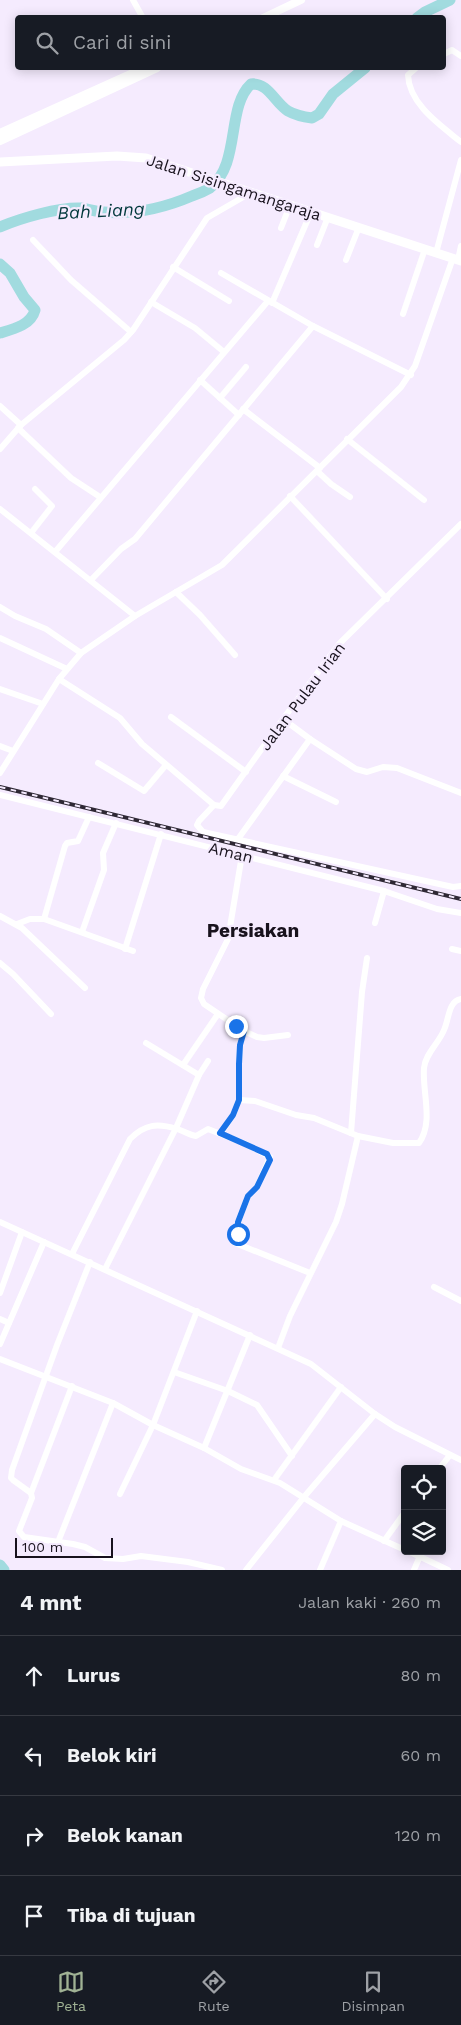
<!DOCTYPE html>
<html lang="id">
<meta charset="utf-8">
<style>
body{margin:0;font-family:"Work Sans",sans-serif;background:#242831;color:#f1f3f6}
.controls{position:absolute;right:15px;bottom:15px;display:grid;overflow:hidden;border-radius:5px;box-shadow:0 2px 12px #0003}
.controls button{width:45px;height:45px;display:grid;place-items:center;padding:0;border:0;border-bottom:1px solid #363941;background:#171b24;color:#f1f3f6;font:25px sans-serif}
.scale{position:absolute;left:15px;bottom:12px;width:98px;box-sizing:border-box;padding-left:5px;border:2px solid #18121d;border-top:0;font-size:14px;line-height:18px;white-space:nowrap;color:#18121d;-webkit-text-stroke:4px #f5ebfe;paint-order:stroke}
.stop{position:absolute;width:15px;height:15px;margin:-11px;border:4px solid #1a73e8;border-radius:50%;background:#fff}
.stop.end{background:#1a73e8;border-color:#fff;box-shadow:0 1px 5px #0008}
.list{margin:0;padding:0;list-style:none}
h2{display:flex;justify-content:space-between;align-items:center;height:65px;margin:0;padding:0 20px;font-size:21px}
h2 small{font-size:16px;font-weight:400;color:#9ea1a6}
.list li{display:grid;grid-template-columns:32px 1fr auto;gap:15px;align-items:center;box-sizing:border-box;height:80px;padding:0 20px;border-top:1px solid #363941}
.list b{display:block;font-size:19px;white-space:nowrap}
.list em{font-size:16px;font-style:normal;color:#9ea1a6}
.icon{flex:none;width:28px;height:28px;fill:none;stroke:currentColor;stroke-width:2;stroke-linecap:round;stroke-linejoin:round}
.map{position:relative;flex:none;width:461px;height:1570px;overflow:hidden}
.search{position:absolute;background:#171b24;box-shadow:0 2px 12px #0003;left:15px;right:15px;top:15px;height:55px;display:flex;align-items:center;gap:12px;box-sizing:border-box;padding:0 18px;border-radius:5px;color:#9ea1a6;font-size:19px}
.sheet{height:385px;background:#171b24}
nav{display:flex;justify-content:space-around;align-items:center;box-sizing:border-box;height:70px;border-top:1px solid #363941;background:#171b24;font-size:14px;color:#9ea1a6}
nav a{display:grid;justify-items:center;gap:2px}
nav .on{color:#a0b294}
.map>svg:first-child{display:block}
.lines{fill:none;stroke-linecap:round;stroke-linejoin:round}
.river{stroke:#a1dbdf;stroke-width:11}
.minor{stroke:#fff;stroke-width:6}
.major{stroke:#fff;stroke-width:8}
.highway{stroke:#fff;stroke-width:9}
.rail-casing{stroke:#2e2834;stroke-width:4}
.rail{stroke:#f5ebfe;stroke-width:2;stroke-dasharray:5.5;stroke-linecap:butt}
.route{stroke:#1a73e8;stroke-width:6}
.labels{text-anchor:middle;stroke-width:4.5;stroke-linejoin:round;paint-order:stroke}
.street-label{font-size:16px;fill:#18121d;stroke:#f5ebfe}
.water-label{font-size:18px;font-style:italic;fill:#00383c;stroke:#f5ebfe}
.quarter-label{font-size:19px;font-weight:bold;fill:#18121d;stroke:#f5ebfe}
</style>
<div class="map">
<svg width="461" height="1570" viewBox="0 0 461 1570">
<rect width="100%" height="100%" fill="#f5ebfe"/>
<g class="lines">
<g class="river">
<path d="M417 18 425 12 450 0"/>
<path d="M0 227C21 218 59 207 81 208 89 209 96 212 104 212 135 215 164 208 192 196 198 194 205 191 210 188 241 164 226 107 251 84 268 82 275 103 288 111 295 115 304 117 312 118L319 114 333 94 365 68"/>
<path d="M0 264 10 273 24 297 35 310C31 325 14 329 0 333"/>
<path d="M0 1565 4 1570"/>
</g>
<g class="minor">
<path d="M133 0 143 18"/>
<path d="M444 54 452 50 461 56"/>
<path d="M416 68 408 75C409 104 440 125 461 142"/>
<path d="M281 228 290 205"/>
<path d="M33 240 71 280 131 332"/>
<path d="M317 245 328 217"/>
<path d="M436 253 461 160"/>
<path d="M346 260 359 227"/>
<path d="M458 260 461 246"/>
<path d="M173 267 229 301"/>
<path d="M221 273 313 326 411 375"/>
<path d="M151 302 195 328 224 352"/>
<path d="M272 303 311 212"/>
<path d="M403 314 425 249"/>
<path d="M200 380 239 415"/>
<path d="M220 398 246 367"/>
<path d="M0 406 21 425"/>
<path d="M243 409 320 468"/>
<path d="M18 428 71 478 100 497"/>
<path d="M347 439 424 500"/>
<path d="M0 449 21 425 124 340 133 330 207 218 252 192"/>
<path d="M317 471 331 484 350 497"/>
<path d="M290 496 387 599"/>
<path d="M0 509 135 616"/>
<path d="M31 533 52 506 35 489"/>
<path d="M55 552 268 301"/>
<path d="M91 580 121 549 135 539 313 326"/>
<path d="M176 592 200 615 235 655"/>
<path d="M0 607 15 616 46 629 81 653"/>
<path d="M0 638 67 669"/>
<path d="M59 679 120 718 142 744 214 805 221 806 283 719 339 644 461 524"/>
<path d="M0 689 43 704"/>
<path d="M171 717 246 772"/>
<path d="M283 719 310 739 356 769 367 772 383 767 397 768 461 793"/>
<path d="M0 746 13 751"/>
<path d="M98 763 144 791 166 765"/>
<path d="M0 773 59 679 81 653 135 616 222 565 401 387 415 366 453 258"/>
<path d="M283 776 336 802"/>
<path d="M0 795 384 891 437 909 461 913"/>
<path d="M214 805 199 821 197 825 203 832 453 887 461 886"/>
<path d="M238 839 310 739"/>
<path d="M242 855 228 939 203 989 201 998 204 1004 244 1031 257 1037 264 1038 288 1035"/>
<path d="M0 916 22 928 85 988"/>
<path d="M44 919 65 846 67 843 78 841 89 817"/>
<path d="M375 923 384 891"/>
<path d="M17 924 30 919H44L133 951"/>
<path d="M82 932 104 870 103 853 116 823"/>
<path d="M125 949 161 834"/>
<path d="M452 949 461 951"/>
<path d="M0 963 13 974 51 1014"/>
<path d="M146 1043 199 1075"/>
<path d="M183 1065 218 1014"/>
<path d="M239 1100 255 1101 296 1115 314 1118 358 1136 393 1143H419C434 1122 422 1092 424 1068 425 1054 439 1043 444 1030 449 1020 448 1001 461 999"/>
<path d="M221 1133 233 1115 239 1100V1064L240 1045 244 1031"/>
<path d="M351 1133 362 992 367 958"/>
<path d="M0 1222 311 1364 375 1414 395 1427 461 1460"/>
<path d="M72 1254 130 1139C145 1124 157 1123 177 1129 184 1131 189 1135 196 1136L208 1129 246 1144 270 1157 257 1187 248 1196 238 1222 239 1231 235 1243 310 1273"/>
<path d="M90 1262 57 1345 12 1470 11 1478 13 1480 31 1493 32 1498 19 1531 24 1537 73 1544 85 1547 105 1558 123 1559 141 1556 188 1562 222 1570"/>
<path d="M105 1269 176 1128 199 1075 208 1061"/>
<path d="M434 1287 461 1301"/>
<path d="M0 1293 22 1232"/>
<path d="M0 1319 9 1323"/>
<path d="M0 1344 44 1242"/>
<path d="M278 1348 290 1316 336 1222 342 1204 358 1136"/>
<path d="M0 1359 113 1403 153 1425 204 1448 241 1469 280 1483 341 1521 405 1550"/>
<path d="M174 1372 228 1391 257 1405 292 1456"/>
<path d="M153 1425 197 1311"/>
<path d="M204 1448 250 1335"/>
<path d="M439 1469 450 1455"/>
<path d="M274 1480 341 1387"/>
<path d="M31 1493 72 1386"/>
<path d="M120 1494 153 1425"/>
<path d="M384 1541 405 1512"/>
<path d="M58 1542 113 1403"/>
<path d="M408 1551 448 1570"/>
<path d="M246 1570 304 1497 375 1414"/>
<path d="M320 1570 341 1521"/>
<path d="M414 1570 420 1556"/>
</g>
<g class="major">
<path d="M263 18 301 0"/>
<path d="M0 133 144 68"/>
<path d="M0 141 157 68"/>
</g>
<path class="highway" d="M0 162 117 156 146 158 461 261"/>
<defs>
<path id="rail" d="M0 787 461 899"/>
</defs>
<use href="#rail" class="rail-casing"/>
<use href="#rail" class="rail"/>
</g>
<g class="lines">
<path class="route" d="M236 1026 244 1031 240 1045 239 1064V1100L233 1115 220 1133 267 1154 270 1160 257 1187 248 1196 238 1222V1234"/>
</g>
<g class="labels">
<g class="street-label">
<text transform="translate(234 187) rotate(18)" y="6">Jalan Sisingamangaraja</text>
<text transform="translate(302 696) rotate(-53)" y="6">Jalan Pulau Irian</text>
<text transform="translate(231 852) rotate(14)" y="6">Aman</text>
</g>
<g class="water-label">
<text transform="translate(101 211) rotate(-3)" y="6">Bah Liang</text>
</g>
<g class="quarter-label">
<text x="253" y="937">Persiakan</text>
</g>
</g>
</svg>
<div class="controls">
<button><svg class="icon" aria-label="locate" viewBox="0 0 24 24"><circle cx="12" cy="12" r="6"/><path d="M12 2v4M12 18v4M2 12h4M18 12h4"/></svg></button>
<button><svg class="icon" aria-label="layers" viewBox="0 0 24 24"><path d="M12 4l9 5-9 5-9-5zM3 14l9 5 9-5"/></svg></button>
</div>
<div class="scale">100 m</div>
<div class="stop" style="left:238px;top:1234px"></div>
<div class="stop end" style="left:236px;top:1026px"></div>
<div class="search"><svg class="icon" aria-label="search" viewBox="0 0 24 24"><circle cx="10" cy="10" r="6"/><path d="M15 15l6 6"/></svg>Cari di sini</div>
</div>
<section class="sheet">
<h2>4 mnt<small>Jalan kaki · 260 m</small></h2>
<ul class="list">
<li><svg class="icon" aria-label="ahead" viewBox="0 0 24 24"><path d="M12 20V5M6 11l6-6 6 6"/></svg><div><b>Lurus</b></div><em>80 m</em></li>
<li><svg class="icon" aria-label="left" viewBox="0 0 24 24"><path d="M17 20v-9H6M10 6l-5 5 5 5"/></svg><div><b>Belok kiri</b></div><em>60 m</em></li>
<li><svg class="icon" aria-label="right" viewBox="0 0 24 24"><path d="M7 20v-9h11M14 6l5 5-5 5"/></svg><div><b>Belok kanan</b></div><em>120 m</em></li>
<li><svg class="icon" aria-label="arrive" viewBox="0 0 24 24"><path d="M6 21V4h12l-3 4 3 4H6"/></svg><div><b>Tiba di tujuan</b></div></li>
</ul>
</section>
<nav>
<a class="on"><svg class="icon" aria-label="map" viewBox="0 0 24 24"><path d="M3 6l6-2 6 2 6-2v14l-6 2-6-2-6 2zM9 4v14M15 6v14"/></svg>Peta</a>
<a><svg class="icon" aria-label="directions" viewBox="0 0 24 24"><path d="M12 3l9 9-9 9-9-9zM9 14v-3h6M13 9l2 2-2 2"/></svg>Rute</a>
<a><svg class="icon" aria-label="saved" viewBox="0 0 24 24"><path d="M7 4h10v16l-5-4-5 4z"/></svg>Disimpan</a>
</nav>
